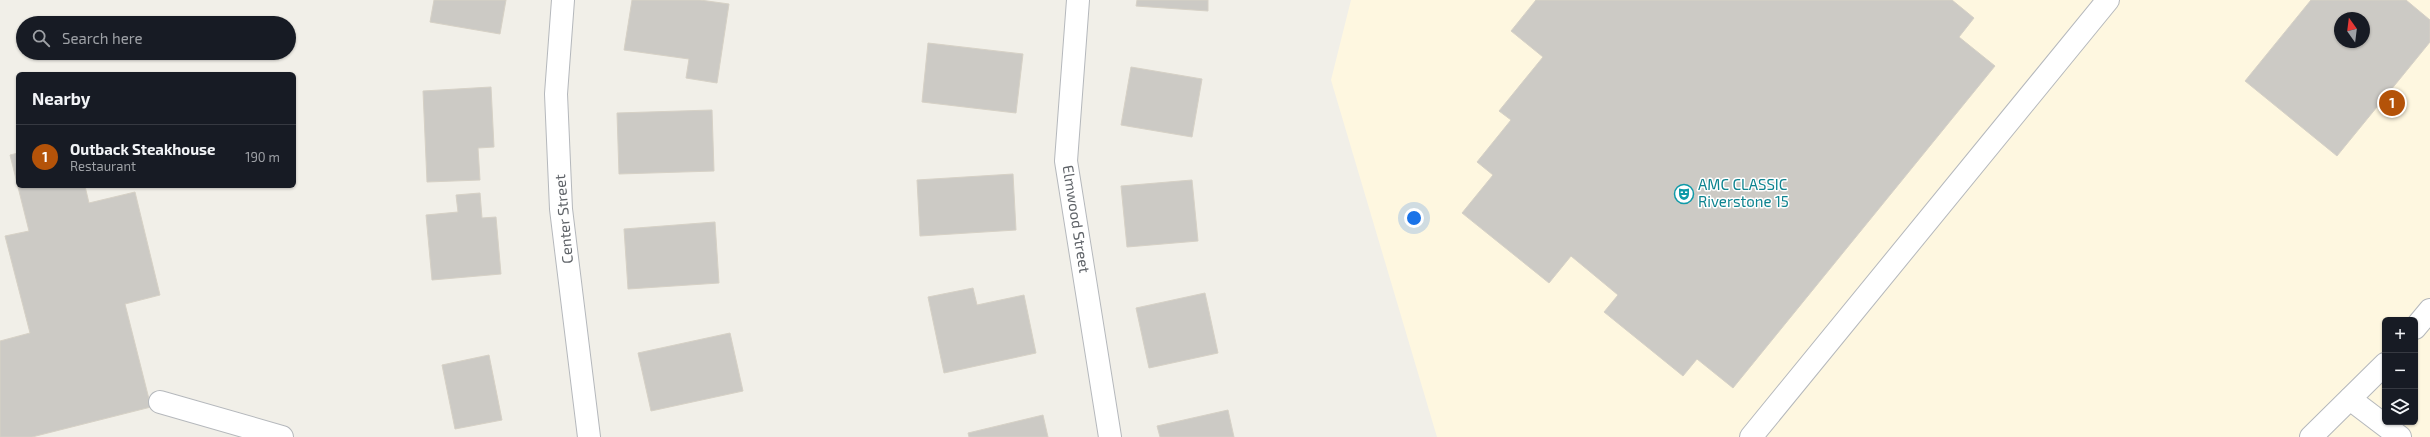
<!DOCTYPE html>
<meta charset="utf-8">
<style>
body{margin:0;font-family:"Exo 2",sans-serif;background:#20242c;color:#f1f3f6}
.controls{position:absolute;right:12px;bottom:12px;display:grid;overflow:hidden;border-radius:6px;box-shadow:0 1px 3px #0004}
.controls button{width:36px;height:36px;display:grid;place-items:center;padding:0;border:0;border-bottom:1px solid #363941;background:#171b24;color:#f1f3f6;font:20px sans-serif}
.compass{position:absolute;left:2334px;top:12px;width:36px;height:36px;border-radius:50%;background:#171b24;box-shadow:0 1px 3px #0004;rotate:346deg}
.you{position:absolute;left:1414px;top:218px;width:14px;height:14px;margin:-10px;border:3px solid #fff;border-radius:50%;background:#1a73e8;box-shadow:0 0 0 6px #1a73e833}
.badge{display:grid;place-items:center;width:26px;height:26px;border-radius:50%;background:#b45309;color:#fff;font-size:13px;font-weight:700}
.pin{position:absolute;translate:-50% -50%;border:2px solid #fff;box-shadow:0 1px 4px #0006}
.list{margin:0;padding:0;list-style:none}
h2{display:flex;justify-content:space-between;align-items:center;height:52px;margin:0;padding:0 16px;font-size:17px}
h2 small{font-size:13px;font-weight:400;color:#9ea1a6}
.list li{display:grid;grid-template-columns:26px 1fr auto;gap:12px;align-items:center;box-sizing:border-box;height:64px;padding:0 16px;border-top:1px solid #363941}
.list b{display:block;font-size:15px;white-space:nowrap}
.list p{margin:0;font-size:13px;white-space:nowrap;color:#9ea1a6}
.list em{font-size:13px;font-style:normal;color:#9ea1a6}
.icon{flex:none;width:22px;height:22px;fill:none;stroke:currentColor;stroke-width:2;stroke-linecap:round;stroke-linejoin:round}
.map{position:relative;flex:none;width:2430px;height:437px;overflow:hidden}
.search{position:absolute;background:#171b24;box-shadow:0 1px 3px #0004;left:16px;top:16px;width:280px;height:44px;display:flex;align-items:center;gap:10px;box-sizing:border-box;padding:0 14px;border-radius:22px;color:#9ea1a6;font-size:15px}
.panel{position:absolute;background:#171b24;box-shadow:0 1px 3px #0004;left:16px;top:72px;width:280px;height:116px;border-radius:6px}
.map>svg:first-child{display:block}
.commercial{fill:#fef7e0;fill-rule:evenodd}
.building{fill:#cccac5;stroke:#d6d1c6;fill-rule:evenodd}
.lines{fill:none;stroke-linecap:round;stroke-linejoin:round}
.minor-casing{stroke:#b5b8bc;stroke-width:24}
.minor{stroke:#fff;stroke-width:22}
.labels{text-anchor:middle;stroke-width:3;stroke-linejoin:round;paint-order:stroke}
.culture-label{font-size:15px;fill:#0d838f;stroke:#fff;text-anchor:start}
.street-label{font-size:15px;fill:#5f6368;stroke:#fff}
</style>
<div class="map">
<svg width="2430" height="437" viewBox="0 0 2430 437">
<rect width="100%" height="100%" fill="#f1efe8"/>
<path class="commercial" d="M1351 0H2430V437H1437L1331 80ZM2340 18H2364V42H2340ZM2385 320H2415V422H2385Z"/>
<g class="building">
<path d="M434 0H506L500 34 430 22Z"/>
<path d="M632 0H700L729 4 717 83 686 78 689 59 624 50Z"/>
<path d="M1137 0H1208V11L1136 6Z"/>
<path d="M1536 0H1952L1974 18 1959 37 1995 66 1733 388 1697 359 1683 376 1604 312 1618 295 1571 256 1549 283 1462 213 1493 175 1477 162 1511 120 1499 111 1543 57 1511 31Z"/>
<path d="M2311 0H2406L2430 20V42L2337 156 2245 81ZM2340 18H2364V42H2340Z"/>
<path d="M928 43 1023 54 1016 113 922 102Z"/>
<path d="M1131 67 1202 79 1192 137 1121 125Z"/>
<path d="M491 87 494 147 478 148 480 180 427 182 423 91Z"/>
<path d="M712 110 714 171 619 174 617 113Z"/>
<path d="M18 153V186H85L89 203 135 192 160 295 125 304 151 407 32 437H0V341L30 333 5 236 29 231 10 155Z"/>
<path d="M1013 174 1016 230 920 236 917 180Z"/>
<path d="M1192 180 1198 241 1127 247 1121 186Z"/>
<path d="M480 193 482 218 496 217 501 274 432 280 426 215 458 212 456 195Z"/>
<path d="M715 222 719 283 628 289 624 229Z"/>
<path d="M973 288 977 305 1024 295 1036 353 944 373 928 297Z"/>
<path d="M1205 293 1218 353 1149 368 1136 308Z"/>
<path d="M730 333 743 391 651 411 638 353Z"/>
<path d="M489 355 502 420 455 429 442 365Z"/>
<path d="M1228 410 1234 437H1160L1157 426Z"/>
<path d="M1043 415 1048 437H969L968 433Z"/>
</g>
<g class="lines">
<defs>
<g id="minor">
<path d="M563 0 556 94 561 209 589 437"/>
<path d="M1078 0 1066 161 1110 437"/>
<path d="M2415 328 2430 310"/>
<path d="M2350 399 2400 437"/>
<path d="M160 402 282 437"/>
<path d="M1751 437 2108 0"/>
<path d="M2311 437 2385 364"/>
</g>
</defs>
<use href="#minor" class="minor-casing"/>
<use href="#minor" class="minor"/>
</g>
<defs>
<symbol id="theatre-ring" viewBox="-11 -11 22 22"><circle r="9.5" fill="#fff" stroke="#0f9aa8" stroke-width="1.5"/><path d="M-5-5.5Q0-4 5-5.5V0Q5 5 0 6Q-5 5-5 0ZM-3.3-2.5H-1v1.5H-3.3ZM1-2.5H3.3v1.5H1ZM-2.8 1Q0 5.5 2.8 1Z" fill="#0f9aa8"/></symbol>
</defs>
<g fill-rule="evenodd">
<use href="#theatre-ring" x="1673" y="183" width="22" height="22"/>
</g>
<g class="labels">
<g class="culture-label">
<text x="1698" y="190">AMC CLASSIC<tspan x="1698" dy="17">Riverstone 15</tspan></text>
</g>
<g class="street-label">
<text transform="translate(564 219) rotate(-95)" y="5">Center Street</text>
<text transform="translate(1076 219) rotate(81)" y="5">Elmwood Street</text>
</g>
</g>
</svg>
<div class="controls">
<button>+</button>
<button>−</button>
<button><svg class="icon" aria-label="layers" viewBox="0 0 24 24"><path d="M12 4l9 5-9 5-9-5zM3 14l9 5 9-5"/></svg></button>
</div>
<svg class="compass" viewBox="-18 -18 36 36"><path d="M0-13l5 13h-10z" fill="#e53935"/><path d="M0 13l5-13h-10z" fill="#9ea1a6"/></svg>
<div class="you"></div>
<div class="pin badge" style="left:2392px;top:103px">1</div>
<div class="search"><svg class="icon" aria-label="search" viewBox="0 0 24 24"><circle cx="10" cy="10" r="6"/><path d="M15 15l6 6"/></svg>Search here</div>
<section class="panel">
<h2>Nearby<small></small></h2>
<ul class="list">
<li><span class="badge">1</span><div><b>Outback Steakhouse</b><p>Restaurant</p></div><em>190 m</em></li>
</ul>
</section>
</div>
